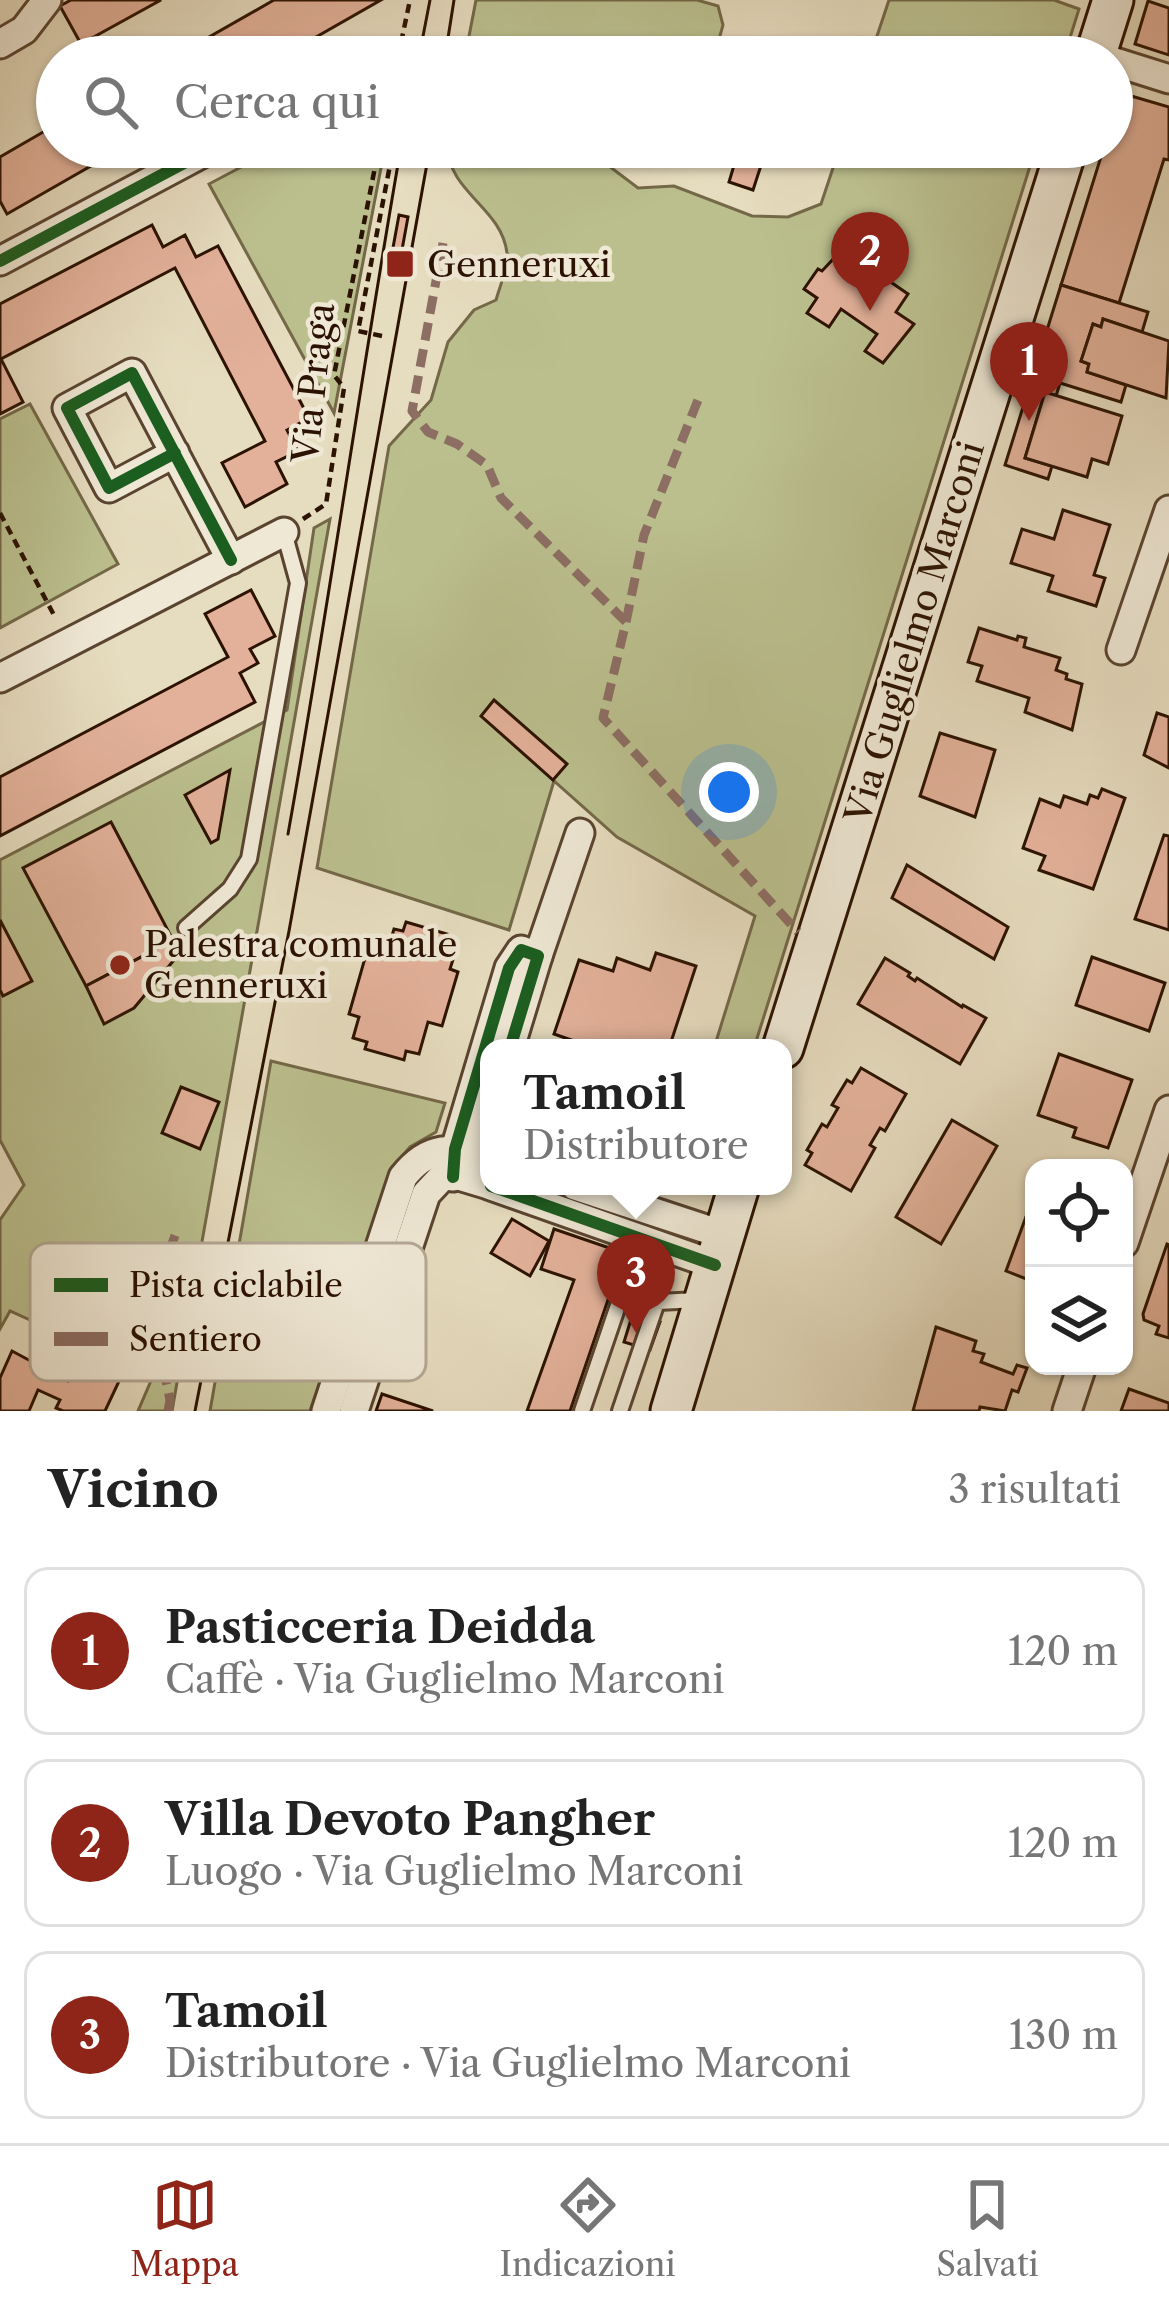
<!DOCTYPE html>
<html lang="it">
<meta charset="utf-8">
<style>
body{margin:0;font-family:"Libre Caslon Text",serif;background:#f2f2f2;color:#222}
.controls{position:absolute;right:36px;bottom:36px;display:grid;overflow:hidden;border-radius:24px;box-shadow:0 3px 9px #0004}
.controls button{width:108px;height:108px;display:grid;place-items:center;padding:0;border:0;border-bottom:3px solid #e0e0e0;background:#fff;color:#222;font:60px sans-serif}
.you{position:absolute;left:729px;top:792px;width:42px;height:42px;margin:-30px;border:9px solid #fff;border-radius:50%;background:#1a73e8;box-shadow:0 0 0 18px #1a73e833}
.badge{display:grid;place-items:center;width:78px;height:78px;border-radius:50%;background:#8f2418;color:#fff;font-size:39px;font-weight:700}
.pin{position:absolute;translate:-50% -99px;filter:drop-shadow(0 3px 6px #0008)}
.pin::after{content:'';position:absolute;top:63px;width:42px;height:36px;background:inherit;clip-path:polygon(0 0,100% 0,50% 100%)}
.popup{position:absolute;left:480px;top:1039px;width:312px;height:156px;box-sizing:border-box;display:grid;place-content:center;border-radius:24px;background:#fff;filter:drop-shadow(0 3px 9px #0005);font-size:39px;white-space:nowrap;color:#767676}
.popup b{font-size:45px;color:#222}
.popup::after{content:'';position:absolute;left:50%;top:100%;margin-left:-24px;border:24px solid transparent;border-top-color:#fff}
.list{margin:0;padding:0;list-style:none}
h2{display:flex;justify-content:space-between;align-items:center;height:156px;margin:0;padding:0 48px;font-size:51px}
h2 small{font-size:39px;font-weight:400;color:#767676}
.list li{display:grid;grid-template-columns:78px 1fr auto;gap:36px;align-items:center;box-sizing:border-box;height:168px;margin:0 24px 24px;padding:0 24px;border:3px solid #e0e0e0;border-radius:24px}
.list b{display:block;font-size:45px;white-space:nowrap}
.list p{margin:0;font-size:39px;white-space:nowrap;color:#767676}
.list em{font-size:39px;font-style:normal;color:#767676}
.icon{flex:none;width:66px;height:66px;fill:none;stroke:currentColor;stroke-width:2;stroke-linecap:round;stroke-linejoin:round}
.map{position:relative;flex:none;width:1169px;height:1411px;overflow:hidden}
.search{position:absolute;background:#fff;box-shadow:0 3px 9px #0004;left:36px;right:36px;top:36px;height:132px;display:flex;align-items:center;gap:30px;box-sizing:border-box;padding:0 42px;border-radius:66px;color:#767676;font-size:45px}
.sheet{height:732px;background:#fff}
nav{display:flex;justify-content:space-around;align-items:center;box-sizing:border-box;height:168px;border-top:3px solid #e0e0e0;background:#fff;font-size:33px;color:#767676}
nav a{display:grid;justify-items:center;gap:6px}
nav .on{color:#8f2418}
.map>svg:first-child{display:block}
.green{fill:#bbbf8e;stroke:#746848;stroke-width:3}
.building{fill:#e3b19a;stroke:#2c1201;stroke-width:3}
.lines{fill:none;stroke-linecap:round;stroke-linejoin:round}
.lane-casing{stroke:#5a4430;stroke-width:20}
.street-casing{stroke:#5a4430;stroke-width:33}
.secondary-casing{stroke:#2c1201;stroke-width:45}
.path{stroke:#2c1201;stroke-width:4.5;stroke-dasharray:9 6;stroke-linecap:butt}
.lane{stroke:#efe8d5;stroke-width:14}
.street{stroke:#efe8d5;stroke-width:27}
.secondary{stroke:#efe8d5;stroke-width:39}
.tram{stroke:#2c1201;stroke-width:3}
.quiet{stroke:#8d6e63;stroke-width:9;stroke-dasharray:18 9;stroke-linecap:butt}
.cycleway-casing{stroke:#efe8d5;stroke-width:20}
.cycleway{stroke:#1b5e20;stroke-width:12}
.poi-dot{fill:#8f2418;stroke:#efe8d5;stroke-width:4.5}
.labels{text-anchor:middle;stroke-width:9;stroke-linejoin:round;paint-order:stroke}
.poi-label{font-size:36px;fill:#2c1201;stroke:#efe8d5;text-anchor:start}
.street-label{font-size:36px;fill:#2c1201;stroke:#efe8d5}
.key{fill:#efe8d5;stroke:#b4a895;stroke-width:3}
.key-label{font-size:33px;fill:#2c1201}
</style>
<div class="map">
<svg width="1169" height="1411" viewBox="0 0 1169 1411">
<rect width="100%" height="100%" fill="#e6dcbf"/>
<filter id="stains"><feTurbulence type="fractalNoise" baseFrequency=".00167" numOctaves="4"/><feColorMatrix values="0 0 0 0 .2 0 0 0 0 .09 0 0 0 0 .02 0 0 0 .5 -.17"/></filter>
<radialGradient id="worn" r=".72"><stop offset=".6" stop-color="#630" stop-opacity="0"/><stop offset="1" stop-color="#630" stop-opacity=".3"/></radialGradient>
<g class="green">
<path d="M476 0H697L718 6 723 25 717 47 683 45 635 57H465Z"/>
<path d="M889 0H1054L1079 9 1064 57H870Z"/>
<path d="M279 147H385L334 413 209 184Z"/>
<path d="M448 147H608L605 163 638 188 674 186 752 216 788 217 821 204 840 147H1036L754 1048H714L755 916 617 837 554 781 509 930 317 868 389 446 431 400 448 342 474 310 496 300C500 286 508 267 507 253 502 208 448 192 448 147Z"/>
<path d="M30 404 118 564 0 628V419Z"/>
<path d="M330 519 172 1411H138L153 1376 10 1311 0 1329V1220L24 1185 0 1140V860L287 710 314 528Z"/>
<path d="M271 1061 445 1103 436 1132 410 1147 393 1167 310 1411H210Z"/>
</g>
<g class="building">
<path d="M71 0H161L81 44 60 6Z"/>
<path d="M274 0H381L281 57H174Z"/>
<path d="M1148 1 1169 8V55L1135 44Z"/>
<path d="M1121 93 1169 107V160L1164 159 1119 303 1061 285 1104 147H1112V122Z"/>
<path d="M57 124V147H124L7 214 0 201V157Z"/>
<path d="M720 147H767L753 190 729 182 735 162 718 155Z"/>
<path d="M399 215 408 217 397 277 388 275Z"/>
<path d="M152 225 163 247 185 235 196 257 218 246 309 418 287 430 298 451 276 462 287 484 245 507 222 463 265 441 175 268 1 359 23 402 0 414V304Z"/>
<path d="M836 256 858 265 860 261 908 294 896 312 914 324 883 363 865 351 877 334 841 309 829 327 807 313 817 298 804 289 818 269 822 271Z"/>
<path d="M1061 285 1148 312 1142 332 1103 319 1101 327 1093 324 1081 361 1089 364 1087 372 1126 385 1121 402 1060 383 1056 396 1045 392 1025 458 1052 466 1048 479 1005 465Z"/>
<path d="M1103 319 1169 341 1166 398 1087 372 1089 364 1081 361 1093 324 1101 327Z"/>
<path d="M1045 392 1122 416 1108 464 1092 459 1087 477 1025 458Z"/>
<path d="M1063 510 1110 525 1094 575 1105 578 1096 606 1048 591 1053 576 1011 563 1022 529 1054 539Z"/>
<path d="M251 590 275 636 250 649 258 663 240 673 255 702 0 836V777L228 657 205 614Z"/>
<path d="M979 628 1017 640 1018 636 1026 638 1024 647 1060 658 1056 670 1067 674 1066 679 1082 684 1072 730 1025 712 1029 698 977 681 982 666 968 662Z"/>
<path d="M494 700 567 764 553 780 481 716Z"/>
<path d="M1157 713 1169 717V768L1144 755Z"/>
<path d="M940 733 995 750 975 817 920 796Z"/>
<path d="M230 770 218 839 211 843 185 795Z"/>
<path d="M1102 789 1125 798 1093 889 1039 870 1045 856 1023 848 1040 799 1060 807 1064 796 1087 804 1090 795 1098 798Z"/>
<path d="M111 822 173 940 86 986 23 868Z"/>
<path d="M1164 835 1169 836V930L1135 919Z"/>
<path d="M907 865 1008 927 994 959 892 898Z"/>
<path d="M0 920 32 981 3 996 0 990Z"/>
<path d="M406 922 447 934 445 943 457 947 450 969 458 972 442 1026 428 1022 419 1054 406 1051 404 1060 365 1049 367 1042 353 1038 359 1017 349 1014 369 944 388 949 394 929 403 931Z"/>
<path d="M172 941 179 954 134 1008 104 1024 86 986Z"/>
<path d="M656 953 696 966 669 1048H571L574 1041 554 1034 579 960 613 971 617 958 650 970Z"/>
<path d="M1092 957 1165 983 1149 1031 1076 1005Z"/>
<path d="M885 958 910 973 908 976 915 981 917 978 962 1007 963 1005 986 1018 960 1064 858 1004Z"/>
<path d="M1059 1054 1132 1080 1108 1148 1073 1137 1076 1128 1038 1115Z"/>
<path d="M861 1068 906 1094 885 1131 880 1128 870 1145 875 1148 851 1191 805 1165 812 1153 807 1150 822 1124 827 1127 838 1108 832 1105 847 1080 852 1083Z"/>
<path d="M181 1087 219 1102 200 1149 162 1133Z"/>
<path d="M952 1120 997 1146 941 1244 896 1217Z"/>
<path d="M1034 1195V1282L1006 1271Z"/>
<path d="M512 1219 549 1241 530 1276 491 1253Z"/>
<path d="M554 1229 624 1253 570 1411H527L574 1280 541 1269Z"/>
<path d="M1167 1244 1169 1245V1338L1156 1334 1159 1326 1144 1320 1143 1314Z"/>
<path d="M633 1313 660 1322 650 1350 624 1342Z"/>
<path d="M936 1327 976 1341 973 1351 984 1354 981 1362 1013 1374 1017 1365 1027 1368 1018 1392 1012 1390 1005 1411 980 1407 979 1411H913Z"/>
<path d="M12 1351 68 1381 79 1358 121 1377 105 1411H63L56 1408 60 1400 38 1390 29 1411H0V1378Z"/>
<path d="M1129 1389 1169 1403V1411H1121Z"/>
<path d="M382 1394 433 1411H376Z"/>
</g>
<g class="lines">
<defs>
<g id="lane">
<path d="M186 928 230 889 249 859 298 583 284 532"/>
<path d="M582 1411 641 1238"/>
<path d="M620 1411 657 1302 699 1300"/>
</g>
<g id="street">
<path d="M0 44 24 30 47 0"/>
<path d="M1112 61 1169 79"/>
<path d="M0 261 214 147"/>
<path d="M175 453 109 488 67 408 132 373 231 560"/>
<path d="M1121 650 1169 510"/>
<path d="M0 678 284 532"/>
<path d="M538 956 580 833"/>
<path d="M478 1154 489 1118"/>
<path d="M453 1177 455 1149 509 968 521 950 538 956 510 1048"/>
<path d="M491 1186 715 1265"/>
<path d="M575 1186 724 1235"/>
<path d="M1124 1243 1169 1110"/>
<path d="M326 1411 403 1177C428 1145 452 1146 489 1158"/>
<path d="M354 1411 426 1194 442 1177 459 1176 489 1185"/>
<path d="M1067 1411 1082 1366"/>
</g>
<g id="secondary">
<path d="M1095 57 1113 0"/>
<path d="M783 1048 1067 147"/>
<path d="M671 1411 739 1186"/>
</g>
</defs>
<use href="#lane" class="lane-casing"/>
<use href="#street" class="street-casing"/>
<use href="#secondary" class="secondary-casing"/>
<g class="path">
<path d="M398 57 410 0"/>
<path d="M382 336 358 331 391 160 412 164"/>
<path d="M0 513 56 619"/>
<path d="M303 519 326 504 344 388 334 375 379 147"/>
</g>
<use href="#lane" class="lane"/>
<use href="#street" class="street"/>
<use href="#secondary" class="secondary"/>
<g class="tram">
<path d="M419 57 430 0"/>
<path d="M445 57 454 0"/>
<path d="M288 834C329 605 361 375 401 147"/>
<path d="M195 1411 289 931 430 147"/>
</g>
<g class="quiet">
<path d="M443 243 412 411 428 432 457 444 487 465 501 498 626 622 603 718 798 932"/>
<path d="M626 622 644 535 700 395"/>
<path d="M168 1411 170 1400C153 1317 147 1312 177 1230"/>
</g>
<defs>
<g id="cycleway">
<path d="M0 261 214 147"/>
<path d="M175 453 109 488 67 408 132 373 231 560"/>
<path d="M453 1177 455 1149 509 968 521 950 538 956 510 1048"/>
<path d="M491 1186 715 1265"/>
</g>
</defs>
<use href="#cycleway" class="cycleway-casing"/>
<use href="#cycleway" class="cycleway"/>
</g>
<g class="poi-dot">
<rect x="385" y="249" width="30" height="30" rx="6"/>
<circle cx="120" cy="965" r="12"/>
</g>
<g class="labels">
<g class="poi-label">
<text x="427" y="277">Genneruxi</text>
<text x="144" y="957">Palestra comunale<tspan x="144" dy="41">Genneruxi</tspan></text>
</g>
<g class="street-label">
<text transform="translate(313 383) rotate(-84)" y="13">Via Praga</text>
<text transform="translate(914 632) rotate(-73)" y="13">Via Guglielmo Marconi</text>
</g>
</g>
<rect x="30" y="1243" width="396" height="138" rx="18" class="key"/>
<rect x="54" y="1278" width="54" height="14" fill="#1b5e20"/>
<rect x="54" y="1332" width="54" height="14" fill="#8d6e63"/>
<g class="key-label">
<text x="129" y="1297">Pista ciclabile</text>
<text x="129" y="1351">Sentiero</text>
</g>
<rect width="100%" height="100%" filter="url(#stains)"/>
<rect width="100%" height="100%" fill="url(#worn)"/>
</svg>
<div class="controls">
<button><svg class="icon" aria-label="locate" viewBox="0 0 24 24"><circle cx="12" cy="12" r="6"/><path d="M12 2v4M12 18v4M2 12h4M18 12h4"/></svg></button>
<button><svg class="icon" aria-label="layers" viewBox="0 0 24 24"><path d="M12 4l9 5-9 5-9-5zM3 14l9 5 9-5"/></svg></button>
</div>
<div class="you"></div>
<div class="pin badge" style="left:1029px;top:421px">1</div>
<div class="pin badge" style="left:870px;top:311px">2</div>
<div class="pin badge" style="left:636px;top:1333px">3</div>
<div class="popup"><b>Tamoil</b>Distributore</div>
<div class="search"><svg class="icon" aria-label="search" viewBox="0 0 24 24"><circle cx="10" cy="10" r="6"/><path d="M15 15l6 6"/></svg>Cerca qui</div>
</div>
<section class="sheet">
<h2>Vicino<small>3 risultati</small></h2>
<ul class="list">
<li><span class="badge">1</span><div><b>Pasticceria Deidda</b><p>Caffè · Via Guglielmo Marconi</p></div><em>120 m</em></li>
<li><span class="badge">2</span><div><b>Villa Devoto Pangher</b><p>Luogo · Via Guglielmo Marconi</p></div><em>120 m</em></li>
<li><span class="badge">3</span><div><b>Tamoil</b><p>Distributore · Via Guglielmo Marconi</p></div><em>130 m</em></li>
</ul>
</section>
<nav>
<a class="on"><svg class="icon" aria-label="map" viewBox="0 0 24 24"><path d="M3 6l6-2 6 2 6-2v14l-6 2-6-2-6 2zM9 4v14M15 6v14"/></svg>Mappa</a>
<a><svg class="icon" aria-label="directions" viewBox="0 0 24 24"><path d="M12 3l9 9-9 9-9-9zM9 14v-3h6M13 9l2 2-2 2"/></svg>Indicazioni</a>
<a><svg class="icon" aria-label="saved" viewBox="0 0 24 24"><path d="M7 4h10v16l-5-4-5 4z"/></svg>Salvati</a>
</nav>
